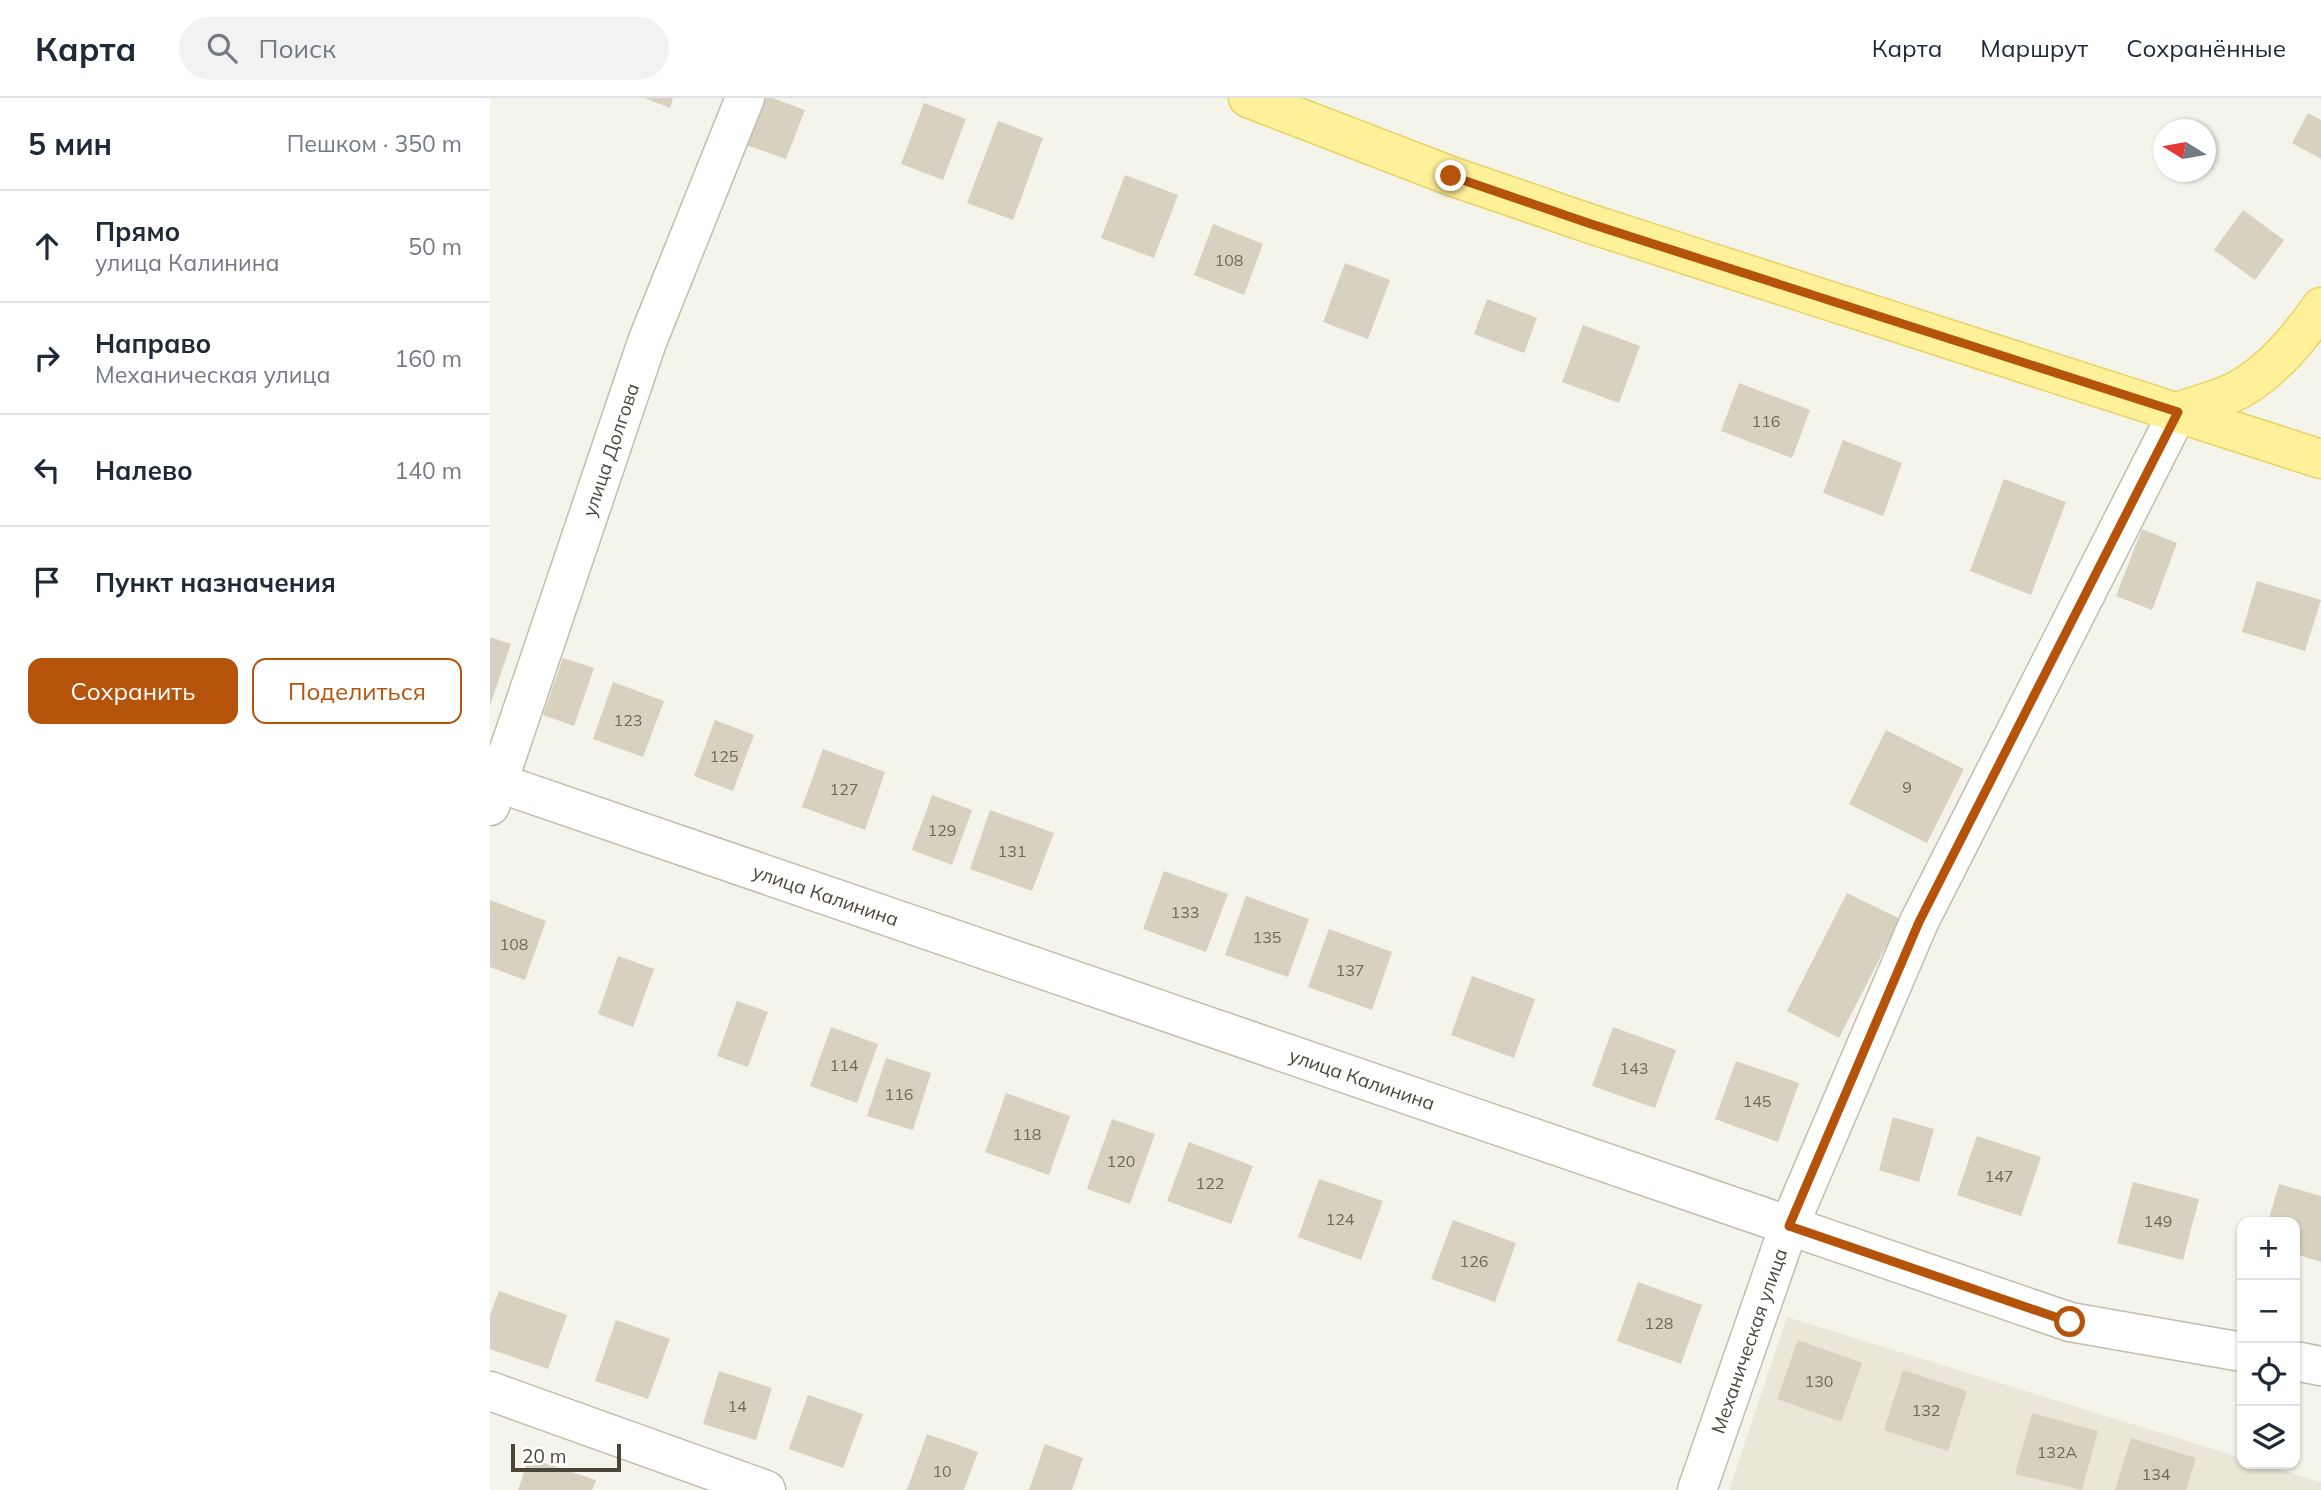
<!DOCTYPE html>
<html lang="ru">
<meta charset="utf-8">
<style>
body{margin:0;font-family:Mulish,sans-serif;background:#f2f2f3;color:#1f2937}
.controls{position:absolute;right:21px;bottom:21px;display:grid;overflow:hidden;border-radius:14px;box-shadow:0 2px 5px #0004}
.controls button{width:63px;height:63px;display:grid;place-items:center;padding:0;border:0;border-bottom:2px solid #e0e1e3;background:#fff;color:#1f2937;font:35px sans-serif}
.compass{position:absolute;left:1663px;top:21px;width:63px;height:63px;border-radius:50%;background:#fff;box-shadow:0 2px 5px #0004;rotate:281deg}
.scale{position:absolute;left:21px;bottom:18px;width:110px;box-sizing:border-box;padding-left:7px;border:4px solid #4a4538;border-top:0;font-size:19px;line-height:24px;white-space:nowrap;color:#4a4538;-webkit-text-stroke:5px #fff;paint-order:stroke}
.stop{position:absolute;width:21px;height:21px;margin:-16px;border:5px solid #b45309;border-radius:50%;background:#fff}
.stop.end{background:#b45309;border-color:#fff;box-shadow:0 2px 7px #0008}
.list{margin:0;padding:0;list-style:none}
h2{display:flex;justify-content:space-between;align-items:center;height:91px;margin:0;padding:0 28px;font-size:30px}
h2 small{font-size:23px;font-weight:400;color:#747a83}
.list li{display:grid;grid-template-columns:46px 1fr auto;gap:21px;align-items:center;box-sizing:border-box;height:112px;padding:0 28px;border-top:2px solid #e0e1e3}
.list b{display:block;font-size:26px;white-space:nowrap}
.list p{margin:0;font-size:23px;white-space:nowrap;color:#747a83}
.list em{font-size:23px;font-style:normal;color:#747a83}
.actions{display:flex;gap:14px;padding:21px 28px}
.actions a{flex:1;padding:16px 0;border:2px solid #b45309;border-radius:14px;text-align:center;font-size:24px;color:#b45309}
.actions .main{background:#b45309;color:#fff}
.icon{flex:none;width:38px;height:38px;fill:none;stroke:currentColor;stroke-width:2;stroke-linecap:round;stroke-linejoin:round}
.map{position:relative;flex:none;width:1831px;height:1392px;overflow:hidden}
header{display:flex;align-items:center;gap:42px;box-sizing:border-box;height:98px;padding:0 35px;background:#fff;border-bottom:2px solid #e0e1e3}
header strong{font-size:33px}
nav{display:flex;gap:38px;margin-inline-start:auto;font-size:24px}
.search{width:490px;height:63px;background:#f2f2f3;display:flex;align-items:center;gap:18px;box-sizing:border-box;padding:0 24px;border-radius:38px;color:#747a83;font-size:26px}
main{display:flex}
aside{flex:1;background:#fff}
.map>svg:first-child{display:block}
.residential{fill:#eae7d8}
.building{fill:#d8d1bf}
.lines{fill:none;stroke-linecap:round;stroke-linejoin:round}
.minor-casing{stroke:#c2bdac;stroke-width:41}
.major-casing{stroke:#e8d366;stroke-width:41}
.minor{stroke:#fff;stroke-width:38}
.major{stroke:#fff09a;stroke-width:38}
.route{stroke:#b45309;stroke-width:9}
.labels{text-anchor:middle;stroke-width:5;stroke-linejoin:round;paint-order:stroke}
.number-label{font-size:16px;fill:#6e685a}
.street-label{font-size:19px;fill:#4a4538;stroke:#fff}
</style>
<header>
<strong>Карта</strong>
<div class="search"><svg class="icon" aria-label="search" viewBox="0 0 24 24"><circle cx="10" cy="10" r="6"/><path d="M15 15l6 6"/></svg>Поиск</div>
<nav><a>Карта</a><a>Маршрут</a><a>Сохранённые</a></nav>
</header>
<main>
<aside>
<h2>5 мин<small>Пешком · 350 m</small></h2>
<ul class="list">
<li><svg class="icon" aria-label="ahead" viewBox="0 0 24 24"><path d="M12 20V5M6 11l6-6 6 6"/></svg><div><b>Прямо</b><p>улица Калинина</p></div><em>50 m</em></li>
<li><svg class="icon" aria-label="right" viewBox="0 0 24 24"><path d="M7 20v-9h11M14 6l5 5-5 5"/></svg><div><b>Направо</b><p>Механическая улица</p></div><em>160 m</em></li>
<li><svg class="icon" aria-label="left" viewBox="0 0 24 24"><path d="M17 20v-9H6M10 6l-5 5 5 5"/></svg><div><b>Налево</b></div><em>140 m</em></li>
<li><svg class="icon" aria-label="arrive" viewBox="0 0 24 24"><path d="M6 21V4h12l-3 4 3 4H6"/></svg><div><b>Пункт назначения</b></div></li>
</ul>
<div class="actions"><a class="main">Сохранить</a><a>Поделиться</a></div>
</aside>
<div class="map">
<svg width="1831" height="1392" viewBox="0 0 1831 1392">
<rect width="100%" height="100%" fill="#f5f4ea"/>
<path class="residential" d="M1297 1219 1752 1360V1366H1771L1831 1384V1392H1239Z"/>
<g class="building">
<path d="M154 0H183L180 10Z"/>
<path d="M274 0H282L315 12 296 61 256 47Z"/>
<path d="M434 5 476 21 453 82 411 66Z"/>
<path d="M1818 15 1831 22V61L1802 45Z"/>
<path d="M508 23 553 40 523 122 477 105Z"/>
<path d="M635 77 688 97 664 160 611 140Z"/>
<path d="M1753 112 1794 142 1765 182 1724 152Z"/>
<path d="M723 126 773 146 754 197 704 177Z"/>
<path d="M855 165 900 182 878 241 833 224Z"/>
<path d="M997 201 1047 220 1034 255 984 236Z"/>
<path d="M1093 227 1150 248 1129 305 1072 284Z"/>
<path d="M1249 285 1320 312 1302 360 1231 333Z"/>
<path d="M1353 342 1412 365 1393 418 1333 395Z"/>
<path d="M1514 381 1576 404 1541 497 1480 473Z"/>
<path d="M1652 431 1687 445 1662 512 1626 498Z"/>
<path d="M1767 483 1831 502 1815 553 1752 534Z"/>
<path d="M0 539 21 546 0 607Z"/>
<path d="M73 560 104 570 84 628 53 617Z"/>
<path d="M123 584 174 603 153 659 103 641Z"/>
<path d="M225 622 264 637 243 693 204 678Z"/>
<path d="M1396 632 1474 671 1437 745 1359 706Z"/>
<path d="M333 651 395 674 375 732 312 709Z"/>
<path d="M442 697 482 712 462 767 422 752Z"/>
<path d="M500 712 564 735 542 793 480 771Z"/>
<path d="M674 773 738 796 716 854 653 831Z"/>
<path d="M1357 795 1410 821 1349 940 1297 913Z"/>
<path d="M756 798 819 821 798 879 735 857Z"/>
<path d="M0 802 56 823 35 882 0 869Z"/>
<path d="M839 831 902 854 882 912 818 889Z"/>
<path d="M128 858 164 871 143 929 108 916Z"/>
<path d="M982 878 1045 901 1024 960 961 937Z"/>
<path d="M247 903 278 914 258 969 227 958Z"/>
<path d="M341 929 388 946 367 1005 320 988Z"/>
<path d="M1123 929 1186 952 1165 1010 1102 988Z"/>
<path d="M396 960 441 975 423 1032 377 1018Z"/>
<path d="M1246 963 1309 985 1288 1044 1225 1021Z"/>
<path d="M516 995 580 1018 559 1077 495 1054Z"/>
<path d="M1403 1019 1444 1031 1429 1084 1389 1072Z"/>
<path d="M622 1021 665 1036 640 1106 597 1091Z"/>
<path d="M1487 1038 1551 1059 1531 1118 1467 1097Z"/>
<path d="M699 1044 763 1068 741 1126 677 1103Z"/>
<path d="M829 1081 893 1103 871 1162 808 1139Z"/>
<path d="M1643 1084 1709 1101 1693 1162 1627 1145Z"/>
<path d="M1789 1086 1831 1098V1164L1805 1156V1124H1778Z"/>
<path d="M963 1122 1026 1145 1005 1204 941 1181Z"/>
<path d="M1148 1184 1212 1207 1191 1266 1127 1243Z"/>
<path d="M9 1193 77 1217 58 1271 0 1251V1218Z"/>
<path d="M126 1222 180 1241 158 1301 105 1283Z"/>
<path d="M1308 1242 1372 1265 1351 1324 1287 1301Z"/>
<path d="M1413 1272 1477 1293 1458 1353 1394 1332Z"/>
<path d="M229 1273 282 1290 266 1342 213 1326Z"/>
<path d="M318 1297 373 1316 353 1370 299 1351Z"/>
<path d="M1542 1315 1608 1333 1592 1392 1525 1376Z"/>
<path d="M437 1336 488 1354 474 1392H417Z"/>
<path d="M1641 1340 1706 1360 1696 1392H1625Z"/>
<path d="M555 1346 593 1360 582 1392H539Z"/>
<path d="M39 1360 106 1382 102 1392H28Z"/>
</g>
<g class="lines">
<defs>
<g id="minor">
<path id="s1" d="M0 682 1580 1224 1752 1254"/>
<path id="s2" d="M0 708 157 244 255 0"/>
<path d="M1805 1263 1831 1268"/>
<path d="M0 1293 276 1392"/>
<path id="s3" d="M1207 1392 1299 1128 1429 824 1688 314"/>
</g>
<g id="major">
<path d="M758 0 961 78 1101 126 1831 361"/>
<path d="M1688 314C1707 306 1731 302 1750 291 1783 272 1809 241 1831 209"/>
</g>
</defs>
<use href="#minor" class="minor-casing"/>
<use href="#major" class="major-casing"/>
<use href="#minor" class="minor"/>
<use href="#major" class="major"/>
</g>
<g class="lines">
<path class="route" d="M961 78 1101 126 1688 314 1429 824 1299 1128 1580 1224"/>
</g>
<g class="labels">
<g class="number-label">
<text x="739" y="168">108</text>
<text x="1276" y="329">116</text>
<text x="138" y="628">123</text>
<text x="234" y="664">125</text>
<text x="1417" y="695">9</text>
<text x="354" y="697">127</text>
<text x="452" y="738">129</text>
<text x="522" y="759">131</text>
<text x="695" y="820">133</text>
<text x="777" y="845">135</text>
<text x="24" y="852">108</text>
<text x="860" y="878">137</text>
<text x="354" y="973">114</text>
<text x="1144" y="976">143</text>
<text x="409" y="1002">116</text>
<text x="1267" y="1009">145</text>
<text x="537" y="1042">118</text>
<text x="631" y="1069">120</text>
<text x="1509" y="1084">147</text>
<text x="720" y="1091">122</text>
<text x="850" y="1127">124</text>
<text x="1668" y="1129">149</text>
<text x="984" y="1169">126</text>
<text x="1169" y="1231">128</text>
<text x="1329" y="1289">130</text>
<text x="247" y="1314">14</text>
<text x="1436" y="1318">132</text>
<text x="1567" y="1360">132А</text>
<text x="452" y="1379">10</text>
<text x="1666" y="1382">134</text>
</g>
<g class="street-label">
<text dy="7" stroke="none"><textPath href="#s2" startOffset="376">улица Долгова</textPath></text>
<text dy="7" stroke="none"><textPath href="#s1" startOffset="355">улица Калинина</textPath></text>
<text dy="7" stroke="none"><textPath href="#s1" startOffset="922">улица Калинина</textPath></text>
<text dy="7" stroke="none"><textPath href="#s3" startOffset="158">Механическая улица</textPath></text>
</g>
</g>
</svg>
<div class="controls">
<button>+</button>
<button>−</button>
<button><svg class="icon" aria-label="locate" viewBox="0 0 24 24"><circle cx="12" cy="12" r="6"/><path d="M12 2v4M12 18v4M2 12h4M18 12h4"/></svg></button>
<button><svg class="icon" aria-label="layers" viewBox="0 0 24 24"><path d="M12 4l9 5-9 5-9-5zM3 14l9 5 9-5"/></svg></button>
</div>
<svg class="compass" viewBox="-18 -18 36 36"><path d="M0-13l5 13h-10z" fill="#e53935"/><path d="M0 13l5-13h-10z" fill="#747a83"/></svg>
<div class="scale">20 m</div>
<div class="stop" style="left:1580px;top:1224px"></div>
<div class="stop end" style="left:961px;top:78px"></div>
</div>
</main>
